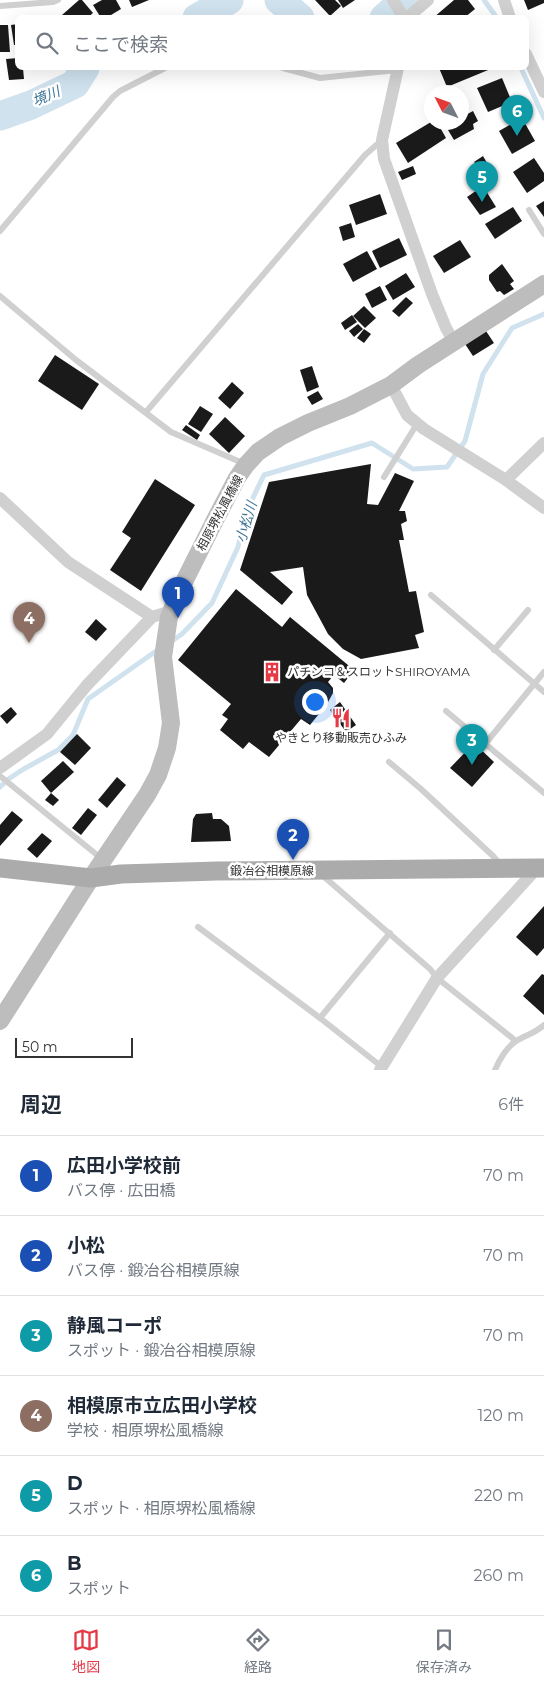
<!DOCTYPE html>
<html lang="ja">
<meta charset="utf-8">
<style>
body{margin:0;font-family:Montserrat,"Noto Sans JP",sans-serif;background:#f2f2f3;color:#1f2937}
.compass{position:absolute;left:424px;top:85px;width:45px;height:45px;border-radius:50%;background:#fff;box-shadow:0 5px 20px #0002;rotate:312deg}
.scale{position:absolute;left:15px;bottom:12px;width:118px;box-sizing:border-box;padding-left:5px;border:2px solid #333;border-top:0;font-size:14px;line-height:18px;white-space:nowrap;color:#333;-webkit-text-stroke:4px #fff;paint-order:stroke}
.you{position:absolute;left:314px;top:701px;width:18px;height:18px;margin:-12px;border:4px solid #fff;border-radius:50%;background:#1a73e8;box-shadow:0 0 0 8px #1a73e833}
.badge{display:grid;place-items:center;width:32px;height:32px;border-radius:50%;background:#e63946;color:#fff;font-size:16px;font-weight:700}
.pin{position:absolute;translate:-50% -41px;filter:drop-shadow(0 1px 2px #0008)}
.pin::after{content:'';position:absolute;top:26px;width:18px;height:15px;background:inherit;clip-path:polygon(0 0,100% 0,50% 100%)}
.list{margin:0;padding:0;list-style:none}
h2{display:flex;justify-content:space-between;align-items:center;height:65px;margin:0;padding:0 20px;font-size:21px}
h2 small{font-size:16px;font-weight:400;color:#747a83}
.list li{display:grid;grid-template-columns:32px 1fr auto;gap:15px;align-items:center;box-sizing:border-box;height:80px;padding:0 20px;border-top:1px solid #e0e1e3}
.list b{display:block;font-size:19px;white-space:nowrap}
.list p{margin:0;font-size:16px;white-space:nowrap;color:#747a83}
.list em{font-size:16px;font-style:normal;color:#747a83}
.icon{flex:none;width:28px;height:28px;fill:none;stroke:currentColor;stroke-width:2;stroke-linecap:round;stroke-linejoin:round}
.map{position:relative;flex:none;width:544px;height:1070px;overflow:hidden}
.search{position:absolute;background:#fff;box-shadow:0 5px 20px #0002;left:15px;right:15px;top:15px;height:55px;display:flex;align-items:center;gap:12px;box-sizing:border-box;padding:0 18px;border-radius:8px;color:#747a83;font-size:19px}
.sheet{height:545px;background:#fff}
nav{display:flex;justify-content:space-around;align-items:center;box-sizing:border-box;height:70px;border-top:1px solid #e0e1e3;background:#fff;font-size:14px;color:#747a83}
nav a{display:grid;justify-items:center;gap:2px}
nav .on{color:#e63946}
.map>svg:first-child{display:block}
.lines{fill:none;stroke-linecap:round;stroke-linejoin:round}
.stream{stroke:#cfe2ee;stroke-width:5}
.river{stroke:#cfe2ee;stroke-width:29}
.building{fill:#1a1a1a}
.lane{stroke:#d0d0d0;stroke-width:6}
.street{stroke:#d0d0d0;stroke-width:12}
.secondary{stroke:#bdbdbd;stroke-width:18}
.primary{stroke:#ababab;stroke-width:19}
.labels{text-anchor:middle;stroke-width:5;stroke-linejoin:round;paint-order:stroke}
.street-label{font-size:12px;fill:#333;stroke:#fff}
.poi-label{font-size:12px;fill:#333;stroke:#fff;text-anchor:start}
.water-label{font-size:14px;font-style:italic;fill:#3f7597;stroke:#fff}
</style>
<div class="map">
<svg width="544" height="1070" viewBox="0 0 544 1070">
<rect width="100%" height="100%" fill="#fff"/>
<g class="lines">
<g class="stream">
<path d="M484 0 497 18"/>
<path d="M521 68 544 118"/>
<path d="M169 643 182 634 212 603 238 547 247 510 264 475 372 443 413 469 447 467 465 441 483 374 512 328 544 314"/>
<path d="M0 787 7 780 22 770 58 750 73 735 88 699 159 649"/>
</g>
<g class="river">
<path d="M279 0 300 18"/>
<path d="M197 18 229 0"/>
<path d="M384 18 404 0"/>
<path d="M0 116 31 105 75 84 85 68"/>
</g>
</g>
<g class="building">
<path d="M79 0H82L93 13 87 18H64L62 15Z"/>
<path d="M102 0H116L121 9 106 18H101L93 5Z"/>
<path d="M129 0H149L132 7Z"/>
<path d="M315 0H335L341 6 330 16Z"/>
<path d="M338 0H355L343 8Z"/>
<path d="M454 0H468L475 9 464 18H433Z"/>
<path d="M524 0H544V3L528 10Z"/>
<path d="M18 24V45H14L11 25Z"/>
<path d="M0 25H8L10 52H0Z"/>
<path d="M18 58V68H23L24 79 9 80 6 59Z"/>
<path d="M439 68H493L447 87Z"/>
<path d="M502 78 512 102 488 112 477 88Z"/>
<path d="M473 111 478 121 473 124 474 129 454 140 445 125 450 122H462V117Z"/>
<path d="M522 118 535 141 512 154 499 131Z"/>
<path d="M431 122H437L446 138 408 163 396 143Z"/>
<path d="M483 156 494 175 478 183 470 168 476 164 474 162Z"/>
<path d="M534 158 544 173V181L527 193 513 172Z"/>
<path d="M413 166 416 174 402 180 398 172Z"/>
<path d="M483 186 496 207 480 215 467 197Z"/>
<path d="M380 194 387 214 356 225 349 205Z"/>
<path d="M544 201V217L536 206Z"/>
<path d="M513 207 522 221 495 239 485 224Z"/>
<path d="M351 223 355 237 343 241 339 227Z"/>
<path d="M399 238 407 255 380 268 372 251Z"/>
<path d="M460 240 471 257 444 273 433 256Z"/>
<path d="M367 251 377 269 353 282 343 264Z"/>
<path d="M502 264 514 281 510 284 514 289 504 295 500 291 497 292 489 280V275Z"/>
<path d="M406 273 415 287 393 300 385 286Z"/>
<path d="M380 286 387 300 372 308 365 294Z"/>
<path d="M406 297 413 303 399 317 392 311Z"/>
<path d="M364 306 376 318 365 328 353 316Z"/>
<path d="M352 315 357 322 345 330 341 323Z"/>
<path d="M358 324 363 329 354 337 349 331Z"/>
<path d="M364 329 371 334 364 343 357 338Z"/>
<path d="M486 331 494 343 473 356 465 344Z"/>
<path d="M55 355 99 384 82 410 38 381Z"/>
<path d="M312 366 319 387 307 392 300 370Z"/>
<path d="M232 382 244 393 230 409 218 398Z"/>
<path d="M318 391 323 399 312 405 307 397Z"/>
<path d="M200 406 213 414 201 432 188 424Z"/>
<path d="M225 417 245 436 229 453 209 434Z"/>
<path d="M186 425 200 435 197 440 182 430Z"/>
<path d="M371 464 367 504 378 505 395 473 414 481 399 511H405L407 521 401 524 404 540H399L409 592 416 591 424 632 415 635 419 648 361 659 343 649 328 634 307 595 303 567 270 572 293 592 282 605 240 570 269 482Z"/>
<path d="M155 479 195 505 141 591 110 570 131 538 122 532Z"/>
<path d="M236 589 282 627 290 617 354 670 344 683 334 675 328 682 333 688V693L327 704 310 725 301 719 269 757 249 742 243 749 220 730 228 719 222 715 231 704 178 660Z"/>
<path d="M96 619 107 629 96 641 85 632Z"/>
<path d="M340 702 356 725 346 732 330 710Z"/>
<path d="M11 707 17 714 7 724 0 716Z"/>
<path d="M77 734 91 748 75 765 60 752Z"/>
<path d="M474 743 494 762 472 787 450 768Z"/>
<path d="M63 761 74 772 51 793 41 781Z"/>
<path d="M117 777 126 785 107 808 98 800Z"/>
<path d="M51 793 59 800 53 806 45 800Z"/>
<path d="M88 808 97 815 81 835 72 828Z"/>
<path d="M12 811 23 820 0 846V825Z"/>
<path d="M212 813 213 819H221L229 826 231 841 191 842 193 819 196 814Z"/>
<path d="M42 833 52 841 37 858 27 849Z"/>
<path d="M544 906V948L537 956 516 937Z"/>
<path d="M542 974 544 975V1015L523 996Z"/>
</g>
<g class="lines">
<g class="lane">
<path d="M0 6 53 2 58 0"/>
<path d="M283 68 320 78 397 70"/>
<path d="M529 210 544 234"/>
<path d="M0 231 113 97 120 91 165 68"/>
<path d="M0 296 76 360 171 432 245 464"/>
<path d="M146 412 365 155 382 140"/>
<path d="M384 477 417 424"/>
<path d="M431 595 544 692"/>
<path d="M494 650 528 610"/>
<path d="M446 711 544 793"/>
<path d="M485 744 544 672"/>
<path d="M389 762 421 789 493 856 500 864"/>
<path d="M0 776 102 859"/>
<path d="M322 875 430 969 437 978 516 1041"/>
<path d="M198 927 320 1018 382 1067"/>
<path d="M320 1018 390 933"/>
<path d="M495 1070C499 1060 507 1047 516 1041 525 1035 534 1034 544 1025"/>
</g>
<g class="street">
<path d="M393 0 404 18"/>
<path d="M504 0 510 18"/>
<path d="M407 18 428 0"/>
<path d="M526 54 544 92"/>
<path d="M398 68 382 140 384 159 432 294 446 328 454 342"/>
<path d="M391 385 407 415 424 429 506 480 544 508"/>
<path d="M506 480 544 443"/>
<path d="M0 498 68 562 152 617"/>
<path d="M0 768 47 734 87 685 152 617 171 611"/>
<path d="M380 1070 437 978 539 866"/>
</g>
<path class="secondary" d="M0 1021 91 878 147 795 158 775 167 748 171 723 163 657 169 617 181 588 215 520 237 478 246 465 258 452 280 437 308 423 350 406 391 385 418 365 544 284"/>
<path class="primary" d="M0 868 91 878 121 874 217 871 544 868"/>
</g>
<defs>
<symbol id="building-bare" viewBox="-9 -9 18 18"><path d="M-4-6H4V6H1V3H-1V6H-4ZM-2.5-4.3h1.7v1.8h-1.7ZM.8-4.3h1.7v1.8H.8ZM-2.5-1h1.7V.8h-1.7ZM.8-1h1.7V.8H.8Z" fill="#e63946" stroke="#fff" stroke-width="2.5" paint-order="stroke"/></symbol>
<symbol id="restaurant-bare" viewBox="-9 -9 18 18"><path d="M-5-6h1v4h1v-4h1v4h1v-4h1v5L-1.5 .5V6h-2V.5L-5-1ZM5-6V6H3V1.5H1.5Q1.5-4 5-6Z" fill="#e63946" stroke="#fff" stroke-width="2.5" paint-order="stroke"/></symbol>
</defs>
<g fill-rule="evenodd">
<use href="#building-bare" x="258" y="658" width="28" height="28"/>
<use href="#restaurant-bare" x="327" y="704" width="28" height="28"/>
</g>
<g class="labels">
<g class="street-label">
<text transform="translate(220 513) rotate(-62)" y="4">相原堺松風橋線</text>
<text x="272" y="875">鍛冶谷相模原線</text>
</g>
<g class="poi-label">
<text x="287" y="676">パチンコ＆スロットSHIROYAMA</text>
<text x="341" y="742" text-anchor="middle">やきとり移動販売ひふみ</text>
</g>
<g class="water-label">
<text transform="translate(46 96) rotate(-23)" y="5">境川</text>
<text transform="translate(246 522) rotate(-73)" y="5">小松川</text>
</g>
</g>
</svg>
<svg class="compass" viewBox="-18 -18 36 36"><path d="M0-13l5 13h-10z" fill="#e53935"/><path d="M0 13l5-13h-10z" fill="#747a83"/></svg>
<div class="scale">50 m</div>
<div class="you"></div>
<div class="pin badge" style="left:178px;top:618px;background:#1a4fb4">1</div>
<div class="pin badge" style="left:293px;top:860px;background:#1a4fb4">2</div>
<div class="pin badge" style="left:472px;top:765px;background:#0f9aa8">3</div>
<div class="pin badge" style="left:29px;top:643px;background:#8d6e63">4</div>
<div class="pin badge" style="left:482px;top:202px;background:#0f9aa8">5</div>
<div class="pin badge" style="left:517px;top:136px;background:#0f9aa8">6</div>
<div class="search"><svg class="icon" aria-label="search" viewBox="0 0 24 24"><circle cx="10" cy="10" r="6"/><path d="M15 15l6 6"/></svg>ここで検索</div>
</div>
<section class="sheet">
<h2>周辺<small>6件</small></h2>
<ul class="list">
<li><span class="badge" style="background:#1a4fb4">1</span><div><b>広田小学校前</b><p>バス停 · 広田橋</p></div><em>70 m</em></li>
<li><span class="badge" style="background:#1a4fb4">2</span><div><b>小松</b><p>バス停 · 鍛冶谷相模原線</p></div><em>70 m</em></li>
<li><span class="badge" style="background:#0f9aa8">3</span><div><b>静風コーポ</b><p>スポット · 鍛冶谷相模原線</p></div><em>70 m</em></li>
<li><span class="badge" style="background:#8d6e63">4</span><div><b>相模原市立広田小学校</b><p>学校 · 相原堺松風橋線</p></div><em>120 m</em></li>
<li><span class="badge" style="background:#0f9aa8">5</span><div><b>D</b><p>スポット · 相原堺松風橋線</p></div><em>220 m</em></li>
<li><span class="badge" style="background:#0f9aa8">6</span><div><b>B</b><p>スポット</p></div><em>260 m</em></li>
</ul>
</section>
<nav>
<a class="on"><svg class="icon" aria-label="map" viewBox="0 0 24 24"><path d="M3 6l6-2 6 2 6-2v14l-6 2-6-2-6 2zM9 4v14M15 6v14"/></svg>地図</a>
<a><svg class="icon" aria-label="directions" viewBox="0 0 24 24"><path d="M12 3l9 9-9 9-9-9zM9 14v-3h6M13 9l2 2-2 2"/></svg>経路</a>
<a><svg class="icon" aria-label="saved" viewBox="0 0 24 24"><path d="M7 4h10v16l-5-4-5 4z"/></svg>保存済み</a>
</nav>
